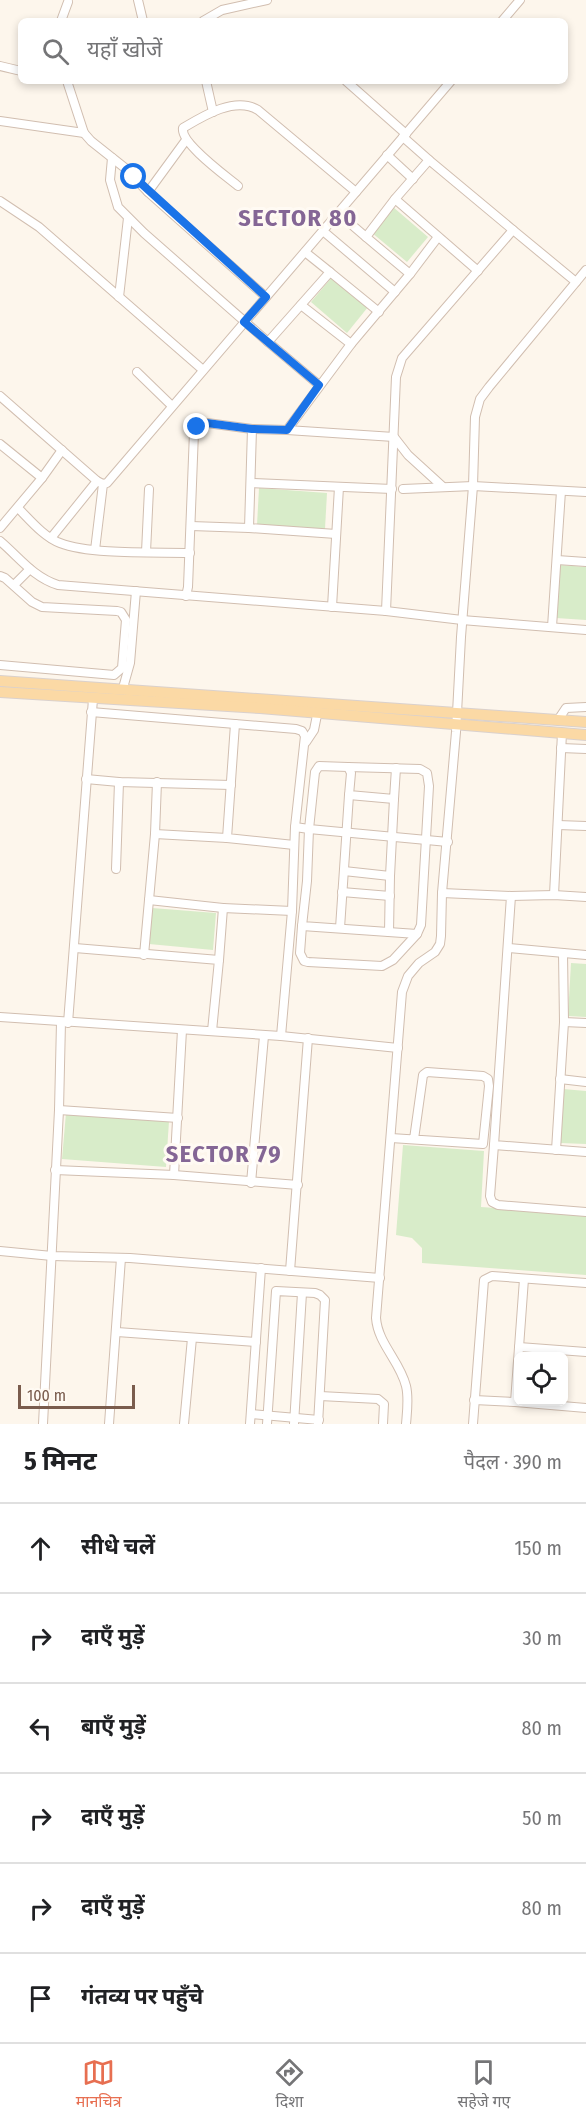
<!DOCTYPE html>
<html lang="hi">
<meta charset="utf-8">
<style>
body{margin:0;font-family:"Fira Sans Condensed","Noto Sans Devanagari",sans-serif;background:#f6f6f6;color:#202124}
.controls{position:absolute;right:18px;bottom:18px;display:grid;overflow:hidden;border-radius:9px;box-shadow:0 3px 9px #0003}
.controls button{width:54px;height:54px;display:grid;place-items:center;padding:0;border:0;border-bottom:2px solid #e0e0e0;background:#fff;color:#202124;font:30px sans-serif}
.scale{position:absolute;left:18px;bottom:15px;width:117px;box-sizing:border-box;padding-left:6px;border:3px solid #7a5c4d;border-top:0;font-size:16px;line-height:21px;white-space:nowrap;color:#7a5c4d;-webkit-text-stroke:4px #fffaf3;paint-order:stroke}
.stop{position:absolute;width:18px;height:18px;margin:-14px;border:4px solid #1a73e8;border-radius:50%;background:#fff}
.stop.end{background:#1a73e8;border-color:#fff;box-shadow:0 2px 6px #0008}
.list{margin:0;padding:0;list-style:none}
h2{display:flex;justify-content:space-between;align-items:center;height:78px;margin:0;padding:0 24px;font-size:26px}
h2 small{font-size:20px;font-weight:400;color:#757577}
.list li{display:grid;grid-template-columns:39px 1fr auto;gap:18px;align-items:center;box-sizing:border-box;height:90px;padding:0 24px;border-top:2px solid #e0e0e0}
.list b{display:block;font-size:22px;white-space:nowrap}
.list em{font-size:20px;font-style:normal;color:#757577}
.icon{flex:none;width:33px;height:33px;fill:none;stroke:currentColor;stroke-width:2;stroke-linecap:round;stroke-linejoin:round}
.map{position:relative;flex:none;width:586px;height:1424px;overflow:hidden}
.search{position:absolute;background:#fff;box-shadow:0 3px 9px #0003;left:18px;right:18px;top:18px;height:66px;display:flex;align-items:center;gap:15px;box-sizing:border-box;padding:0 21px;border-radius:9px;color:#757577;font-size:22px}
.sheet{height:618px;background:#fff}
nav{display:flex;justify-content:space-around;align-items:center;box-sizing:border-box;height:84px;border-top:2px solid #e0e0e0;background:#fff;font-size:16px;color:#757577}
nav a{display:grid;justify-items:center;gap:3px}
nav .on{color:#e76f51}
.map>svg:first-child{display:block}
.green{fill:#d8ecc9}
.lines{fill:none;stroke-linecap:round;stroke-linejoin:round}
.minor-casing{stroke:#d1beb0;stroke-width:10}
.major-casing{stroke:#dad1cd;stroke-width:12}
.minor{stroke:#fff;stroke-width:8}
.major{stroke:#fbd9a5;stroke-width:10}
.route{stroke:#1a73e8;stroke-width:8}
.labels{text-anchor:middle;stroke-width:6;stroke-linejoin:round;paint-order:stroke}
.district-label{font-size:24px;font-weight:bold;letter-spacing:1.5px;fill:#846695;stroke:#fffaf3}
</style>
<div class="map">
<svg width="586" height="1424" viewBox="0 0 586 1424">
<rect width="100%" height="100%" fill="#fdf6ec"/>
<g class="green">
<path d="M393 207 428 237 407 262 371 232Z"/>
<path d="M332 277 368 307 347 333 311 302Z"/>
<path d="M259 488 327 493 325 529 257 525Z"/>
<path d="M560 565 586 567V620L556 618Z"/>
<path d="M152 908 216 913 213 950 149 944Z"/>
<path d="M571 963 586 964V1017L568 1016Z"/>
<path d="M563 1089 586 1091V1144L560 1143Z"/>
<path d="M66 1113 169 1121 166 1167 62 1159Z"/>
<path d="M403 1145 484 1151 481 1207 586 1214V1275L422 1263V1248L412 1238 396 1235Z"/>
</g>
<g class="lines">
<defs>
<g id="minor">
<path d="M138 0 143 21"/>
<path d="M61 21 68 2"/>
<path d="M203 21 222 10 267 0"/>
<path d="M502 21 520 0"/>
<path d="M0 66 21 71"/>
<path d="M67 81 84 133 91 141 125 168 148 192"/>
<path d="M206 81 213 112"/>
<path d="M346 81 406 134"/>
<path d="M0 121 84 133"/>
<path d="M403 137 429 160"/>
<path d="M186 140 148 192 266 297"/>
<path d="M387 155 413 179"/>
<path d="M112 158 110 180 118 207 144 233 268 342 330 272 379 312"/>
<path d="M238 186C226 176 180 143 183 128 203 116 235 96 258 110L356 192"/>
<path d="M395 199 478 271"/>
<path d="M0 201 39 227 203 370"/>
<path d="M338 213 366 237"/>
<path d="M323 231 395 292"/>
<path d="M305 252 330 272"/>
<path d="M410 274 438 237"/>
<path d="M119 297 128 218"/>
<path d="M301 305 351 344"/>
<path d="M268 342 319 385"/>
<path d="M137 372 172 406"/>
<path d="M0 396 97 481 103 484 107 483 451 81"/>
<path d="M252 429 249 528 336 534"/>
<path d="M0 444 42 478"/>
<path d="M251 483 392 489"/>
<path d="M442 486 408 455 394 437 287 430 351 344 410 274 366 237 395 199 429 160 513 230"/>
<path d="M403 489 473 486 586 492"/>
<path d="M18 508C30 520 44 537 60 543 91 555 155 552 190 553"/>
<path d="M191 526 249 528"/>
<path d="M0 528 42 478 62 450"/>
<path d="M51 538 97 481"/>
<path d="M0 541C19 557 33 577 58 585L386 611 462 620 586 630"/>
<path d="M95 550 103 484"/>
<path d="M146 552 149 489"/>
<path d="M557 560 586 562"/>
<path d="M0 576 5 578 32 602 42 607 117 611 121 612 126 620 122 668 114 675 0 665"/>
<path d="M14 585 30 569"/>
<path d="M186 596 188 587 194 432 201 424 207 423 252 429 287 430"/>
<path d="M332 607 339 487"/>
<path d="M386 611 396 377 402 358 513 230 576 282"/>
<path d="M552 627 561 491"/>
<path d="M123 688 130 663 136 591"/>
<path d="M91 712 296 729 302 731 305 736 295 827 292 911 281 1036"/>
<path d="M558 720 566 708 586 707"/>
<path d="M235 724 227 838 294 845"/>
<path d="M306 742 314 730 317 715"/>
<path d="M561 748 586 749"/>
<path d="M396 768 394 799 349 795 351 773 348 767 319 766 315 772 309 829 448 842"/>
<path d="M86 779 119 782 231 785"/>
<path d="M558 825 586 826"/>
<path d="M295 827 309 829 307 881 302 926 417 934 421 925 429 786 427 773 420 769 348 767"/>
<path d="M155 834 227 838"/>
<path d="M116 869 119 782"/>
<path d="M344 871 390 876"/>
<path d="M342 892 390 896"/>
<path d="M442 893 511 896 494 1145 586 1152"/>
<path d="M554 895 562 733"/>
<path d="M511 896 554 895 586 897"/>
<path d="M149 900 223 908"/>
<path d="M302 926 300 953 304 961 308 962 382 966 393 960 417 934"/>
<path d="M340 928 349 795"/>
<path d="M389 932 390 876 394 799"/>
<path d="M75 948 219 960 212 1031"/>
<path d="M509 948 586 955"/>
<path d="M563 953 564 1022 586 1023"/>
<path d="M144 955 155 834 157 782"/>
<path d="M219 960 223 908 292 911"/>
<path d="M0 1017 281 1036 398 1048"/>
<path d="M68 1023 93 699"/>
<path d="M560 1079 586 1082"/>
<path d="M59 1110 178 1118"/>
<path d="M391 1138 483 1144 489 1086 488 1079 483 1076 427 1072 423 1075 414 1139"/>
<path d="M494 1145 490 1196 492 1202 498 1205 586 1212"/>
<path d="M556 1150 564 1022"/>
<path d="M55 1170 174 1175 298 1185"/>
<path d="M174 1175 182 1030"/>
<path d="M251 1183 264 1036"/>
<path d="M0 1251 52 1256 130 1258 380 1278"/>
<path d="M290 1271 308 1038"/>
<path d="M524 1279 515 1402 586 1408"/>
<path d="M117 1332 256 1342"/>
<path d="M519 1347 586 1352"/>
<path d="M320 1396 378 1399 384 1404 383 1424"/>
<path d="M474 1400 515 1402"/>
<path d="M251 1414 319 1420"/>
<path d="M43 1424 59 1110 61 1022"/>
<path d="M109 1424 121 1258"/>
<path d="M184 1424 192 1338"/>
<path d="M250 1424 261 1268"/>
<path d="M267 1424 276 1291 315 1293 320 1295 325 1300 318 1424"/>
<path d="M294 1424 302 1293"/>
<path d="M406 1424C407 1412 409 1398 406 1386 400 1361 378 1344 376 1318L402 992 408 976 419 963 435 952 440 944 441 936 442 893 456 732 461 637 473 486 475 417 480 399 489 387 586 270"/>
<path d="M473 1424 484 1280 492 1276 586 1283"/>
</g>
<g id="major">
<path d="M0 681 586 722"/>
<path d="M0 692 260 708 586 735"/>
</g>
</defs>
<use href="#minor" class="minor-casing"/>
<use href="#major" class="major-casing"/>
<use href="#minor" class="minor"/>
<use href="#major" class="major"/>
</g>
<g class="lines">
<path class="route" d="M134 177 266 297 244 322 319 385 287 430 252 429 207 423 201 424 197 427"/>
</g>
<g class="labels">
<g class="district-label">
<text x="298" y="226">SECTOR 80</text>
<text x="224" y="1162">SECTOR 79</text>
</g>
</g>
</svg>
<div class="controls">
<button><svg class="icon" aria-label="locate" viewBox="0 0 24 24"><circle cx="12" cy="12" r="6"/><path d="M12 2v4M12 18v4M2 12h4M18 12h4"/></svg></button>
</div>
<div class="scale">100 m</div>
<div class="stop" style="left:134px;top:177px"></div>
<div class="stop end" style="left:197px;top:427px"></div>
<div class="search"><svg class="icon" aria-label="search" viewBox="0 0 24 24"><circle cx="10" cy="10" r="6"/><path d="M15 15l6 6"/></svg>यहाँ खोजें</div>
</div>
<section class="sheet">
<h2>5 मिनट<small>पैदल · 390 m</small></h2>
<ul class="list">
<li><svg class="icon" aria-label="ahead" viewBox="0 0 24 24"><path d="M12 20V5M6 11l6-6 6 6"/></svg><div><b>सीधे चलें</b></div><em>150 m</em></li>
<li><svg class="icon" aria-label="right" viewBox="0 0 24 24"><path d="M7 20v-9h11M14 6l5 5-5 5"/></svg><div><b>दाएँ मुड़ें</b></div><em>30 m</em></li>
<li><svg class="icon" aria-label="left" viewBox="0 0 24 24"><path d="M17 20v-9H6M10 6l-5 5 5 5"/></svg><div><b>बाएँ मुड़ें</b></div><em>80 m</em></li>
<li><svg class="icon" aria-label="right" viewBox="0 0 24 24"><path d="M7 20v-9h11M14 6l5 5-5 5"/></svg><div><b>दाएँ मुड़ें</b></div><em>50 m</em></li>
<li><svg class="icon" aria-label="right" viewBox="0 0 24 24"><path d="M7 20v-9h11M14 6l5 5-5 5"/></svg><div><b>दाएँ मुड़ें</b></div><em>80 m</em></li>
<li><svg class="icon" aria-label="arrive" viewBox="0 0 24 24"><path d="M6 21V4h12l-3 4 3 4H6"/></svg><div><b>गंतव्य पर पहुँचे</b></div></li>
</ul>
</section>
<nav>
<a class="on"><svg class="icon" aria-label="map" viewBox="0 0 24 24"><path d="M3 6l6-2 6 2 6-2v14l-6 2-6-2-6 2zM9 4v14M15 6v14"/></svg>मानचित्र</a>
<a><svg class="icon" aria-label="directions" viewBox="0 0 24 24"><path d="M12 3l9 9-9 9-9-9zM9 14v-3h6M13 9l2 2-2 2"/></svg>दिशा</a>
<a><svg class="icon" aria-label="saved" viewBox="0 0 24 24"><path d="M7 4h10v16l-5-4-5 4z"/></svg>सहेजे गए</a>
</nav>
